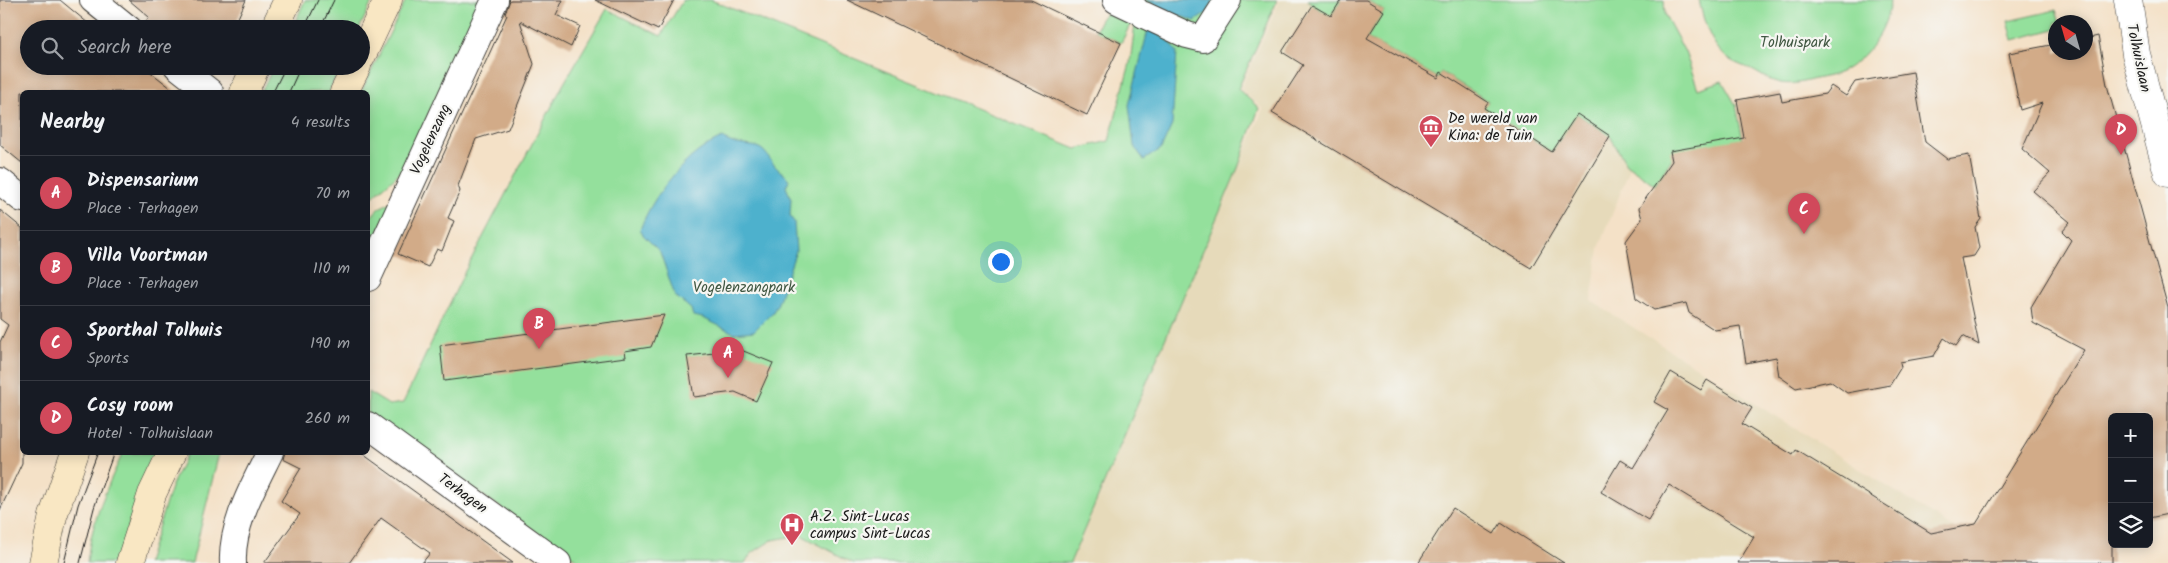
<!DOCTYPE html>
<meta charset="utf-8">
<style>
body{margin:0;font-family:Kalam,sans-serif;background:#20242c;color:#f1f3f6}
.controls{position:absolute;right:15px;bottom:15px;display:grid;overflow:hidden;border-radius:8px;box-shadow:0 2px 12px #0003}
.controls button{width:45px;height:45px;display:grid;place-items:center;padding:0;border:0;border-bottom:1px solid #363941;background:#171b24;color:#f1f3f6;font:25px sans-serif}
.compass{position:absolute;left:2048px;top:15px;width:45px;height:45px;border-radius:50%;background:#171b24;box-shadow:0 2px 12px #0003;rotate:323deg}
.you{position:absolute;left:1000px;top:261px;width:18px;height:18px;margin:-12px;border:4px solid #fff;border-radius:50%;background:#1a73e8;box-shadow:0 0 0 8px #1a73e833}
.badge{display:grid;place-items:center;width:32px;height:32px;border-radius:50%;background:#d1495b;color:#fff;font-size:16px;font-weight:700}
.pin{position:absolute;translate:-50% -41px;filter:drop-shadow(0 1px 2px #0008)}
.pin::after{content:'';position:absolute;top:26px;width:18px;height:15px;background:inherit;clip-path:polygon(0 0,100% 0,50% 100%)}
.list{margin:0;padding:0;list-style:none}
h2{display:flex;justify-content:space-between;align-items:center;height:65px;margin:0;padding:0 20px;font-size:21px}
h2 small{font-size:16px;font-weight:400;color:#9ea1a6}
.list li{display:grid;grid-template-columns:32px 1fr auto;gap:15px;align-items:center;box-sizing:border-box;height:75px;padding:0 20px;border-top:1px solid #363941}
.list b{display:block;font-size:19px;white-space:nowrap}
.list p{margin:0;font-size:16px;white-space:nowrap;color:#9ea1a6}
.list em{font-size:16px;font-style:normal;color:#9ea1a6}
.icon{flex:none;width:28px;height:28px;fill:none;stroke:currentColor;stroke-width:2;stroke-linecap:round;stroke-linejoin:round}
.map{position:relative;flex:none;width:2168px;height:563px;overflow:hidden}
.search{position:absolute;background:#171b24;box-shadow:0 2px 12px #0003;left:20px;top:20px;width:350px;height:55px;display:flex;align-items:center;gap:12px;box-sizing:border-box;padding:0 18px;border-radius:28px;color:#9ea1a6;font-size:19px}
.panel{position:absolute;background:#171b24;box-shadow:0 2px 12px #0003;left:20px;top:90px;width:350px;height:365px;border-radius:8px}
.map>svg:first-child{display:block}
.built{fill:#e6daba}
.green{fill:#94e09c;stroke:#587e5c}
.water{fill:#4eb1cd;stroke:#356674}
.building{fill:#d2ab88}
.lines{fill:none;stroke-linecap:round;stroke-linejoin:round}
.minor-casing{stroke:#3c3a36;stroke-width:28}
.tertiary-casing{stroke:#3c3a36;stroke-width:29}
.secondary-casing{stroke:#3c3a36;stroke-width:29}
.minor{stroke:#fff;stroke-width:26}
.tertiary{stroke:#fff;stroke-width:28}
.secondary{stroke:#f9e7c3;stroke-width:28}
.tram{stroke:#1c1c1c;stroke-width:1}
.labels{text-anchor:middle;stroke-width:4.5;stroke-linejoin:round;paint-order:stroke}
.park-label{font-size:15px;fill:#405742;stroke:#f6f6f2}
.street-label{font-size:15px;fill:#1c1c1c;stroke:#f6f6f2}
.poi-label{font-size:15px;fill:#1c1c1c;stroke:#f6f6f2;text-anchor:start}
</style>
<div class="map">
<svg width="2168" height="563" viewBox="0 0 2168 563">
<rect width="100%" height="100%" fill="#f6f6f2"/>
<filter id="ink" filterUnits="userSpaceOnUse"><feTurbulence type="fractalNoise" baseFrequency=".02" numOctaves="2"/><feDisplacementMap in="SourceGraphic" scale="10" xChannelSelector="R" yChannelSelector="G"/><feConvolveMatrix kernelMatrix="1 2 1 2 8 2 1 2 1" color-interpolation-filters="sRGB"/></filter>
<filter id="wash" filterUnits="userSpaceOnUse"><feTurbulence type="fractalNoise" baseFrequency=".0096" numOctaves="4" result="noise"/><feDisplacementMap in="SourceGraphic" scale="20" xChannelSelector="R" yChannelSelector="G"/><feGaussianBlur stdDeviation="1.12" result="paint"/><feColorMatrix in="noise" values="0 0 0 0 0 0 0 0 0 0 0 0 0 0 0 0 0 1.4 0 .05"/><feComposite in="paint" operator="in"/></filter>
<g filter="url(#wash)">
<rect width="100%" height="100%" fill="#f4e1c7"/>
<g class="built">
<path d="M1280 0H1308L1312 5 1341 0H1366L1384 11 1438 78 1441 72 1488 102 1484 108 1552 151 1577 114 1610 136 1630 168 1599 248 1591 301 1968 537 1983 563H1071L1263 109 1240 89Z"/>
<path d="M801 535 853 563H745L752 553 772 540Z"/>
</g>
<g class="green">
<path d="M305 0H373L359 29H292Z"/>
<path d="M406 0H480L404 169 368 201V92H361Z"/>
<path d="M683 0H711L1076 149 1109 141 1130 63 1138 0H1277L1238 89 1259 108 1238 168 1070 563H853L801 535 772 540 752 553 745 563H582L368 417V392L389 405 403 403 464 273 563 85 607 9 661 36Z"/>
<path d="M1308 0H1341L1331 16 1312 5Z"/>
<path d="M1366 0H1664L1665 15 1685 52 1698 89 1722 81 1736 105 1743 140 1675 154 1655 185 1626 164 1610 136 1577 114 1552 152 1484 108 1488 101 1441 72 1438 78 1367 38 1384 11Z"/>
<path d="M1699 0H1890C1888 29 1867 59 1841 72 1833 76 1823 77 1815 79 1804 82 1792 85 1781 83 1767 80 1762 75 1750 69 1739 64 1729 62 1721 52 1708 38 1703 18 1699 0Z"/>
<path d="M1113 10 1129 18 1131 23 1121 43 1095 31C1100 22 1102 13 1113 10Z"/>
<path d="M2056 10 2060 22H2056L2055 29 2013 40 2008 21Z"/>
<path d="M274 66H341L329 92H261Z"/>
<path d="M393 201 368 260V220L379 208Z"/>
<path d="M123 453H158L140 490 117 563H87C91 524 106 488 123 453Z"/>
<path d="M187 453H219L192 563H147L171 487Z"/>
</g>
<g class="water">
<path d="M1146 0H1214L1207 13 1195 21 1169 12 1159 35 1170 42 1177 52 1172 125 1161 149 1144 160 1134 146 1129 105 1148 30 1158 34 1168 11Z"/>
<path d="M723 138C733 146 745 144 757 147 766 150 770 160 775 166 780 172 786 174 789 180L786 187 791 198 790 216 794 222 796 251 778 303 773 312 754 331 734 333 703 318 693 316 691 309 675 296 660 252 644 236 640 230C651 197 689 149 723 138Z"/>
</g>
<g id="blocks">
<g class="building">
<path d="M0 0H60L95 29H29V66H143L176 92H22V163L0 145Z"/>
<path d="M129 0H246L233 29H144L143 25 149 17Z"/>
<path d="M510 0H563L556 15 580 26 571 47 520 21 534 64 508 129 476 139 458 186 460 191 448 218 454 221 442 251 437 249 428 267 398 254 507 15 505 14Z"/>
<path d="M595 0H674L658 30Z"/>
<path d="M847 0H1031L1121 43 1087 115Z"/>
<path d="M1341 0H1366L1384 11 1367 38 1438 78 1441 72 1488 102 1484 108 1552 152 1577 114 1610 136 1531 268 1272 113 1303 65 1282 52 1312 5 1331 16Z"/>
<path d="M2098 36 2107 85 2168 308V514L2149 518V417H2112V563H1738L1754 537 1669 485 1648 520 1601 492 1620 460 1633 468 1668 410 1654 402 1671 372 1701 390 1707 380 1752 408 1742 424 1793 455 1796 450 1931 533 1976 524 2084 350 2033 323 2031 307 2071 240 2062 231 2070 222 2033 191 2050 173 2022 149 2042 103 2020 110 2009 53 2056 44V52H2086V39Z"/>
<path d="M1913 72 1925 142 1947 159 1969 155 1981 219 1975 227 1979 248 1974 256 1961 258 1979 345 1963 336 1956 346 1944 338 1934 356 1900 362 1901 367 1890 385 1847 393 1830 381 1796 388 1779 376 1776 357 1746 363 1740 326 1715 330 1689 313 1686 303 1654 310 1636 298 1626 241 1642 219 1639 208 1672 161 1670 151 1744 138 1737 100 1780 92 1782 102 1825 94 1831 86 1846 96 1855 82Z"/>
<path d="M0 210 22 228V463L0 510V342L8 325 0 319Z"/>
<path d="M664 315 651 347 625 351 626 357 444 381 440 345Z"/>
<path d="M741 350 773 363 756 401 735 392 694 397 687 356Z"/>
<path d="M285 452H360L513 563H422L430 553 381 518 349 563H264L300 514 281 501 301 468 283 459Z"/>
<path d="M1453 508 1494 534 1501 523 1564 563H1418Z"/>
</g>
</g>
</g>
<g filter="url(#ink)">
<use href="#blocks" fill-opacity="0" stroke="#3c3a36" stroke-width="1"/>
<g class="lines">
<defs>
<g id="minor">
<path d="M93 0 129 29"/>
<path d="M1116 0 1135 9"/>
<path d="M1144 15 1187 35 1203 39 1228 0"/>
<path d="M177 66 210 92"/>
<path d="M0 181 22 199"/>
<path d="M368 278 495 0"/>
<path d="M368 425 558 563"/>
<path d="M233 563C231 525 254 485 270 452"/>
</g>
<path id="tertiary" d="M2128 0 2136 54 2168 173"/>
<g id="secondary">
<path d="M274 29 288 0"/>
<path d="M361 57 388 0"/>
<path d="M244 92 256 66"/>
<path d="M344 92 357 66"/>
<path d="M43 563 53 516 75 452"/>
<path d="M130 563 152 494 172 452"/>
</g>
</defs>
<use href="#minor" class="minor-casing"/>
<use href="#tertiary" class="tertiary-casing"/>
<use href="#secondary" class="secondary-casing"/>
<use href="#minor" class="minor"/>
<use href="#tertiary" class="tertiary"/>
<use href="#secondary" class="secondary"/>
<g class="tram">
<path d="M304 29 318 0"/>
<path d="M320 29 334 0"/>
<path d="M273 92 286 66"/>
<path d="M289 92 301 66"/>
<path d="M64 563 78 505 98 452"/>
<path d="M80 563 94 508 114 452"/>
</g>
</g>
</g>
<defs>
<symbol id="museum-pin" viewBox="-11 -11 22 30"><path d="M0 17L-7.5 6A9.5 9.5 0 1 1 7.5 6Z" fill="#d1495b" stroke="#f6f6f2"/><path d="M0-6L6-3V-2H-6V-3ZM-5-1h2V3h-2ZM-1-1h2V3h-2ZM3-1h2V3H3ZM-6 4H6V6H-6Z" fill="#fff"/></symbol>
<symbol id="hospital-pin" viewBox="-11 -11 22 30"><path d="M0 17L-7.5 6A9.5 9.5 0 1 1 7.5 6Z" fill="#d1495b" stroke="#f6f6f2"/><path d="M-5-5h3v3.5h4V-5h3V5h-3V1.5h-4V5h-3Z" fill="#fff"/></symbol>
</defs>
<g fill-rule="evenodd">
<use href="#museum-pin" x="1417" y="113" width="28" height="38"/>
<use href="#hospital-pin" x="778" y="511" width="28" height="38"/>
</g>
<g class="labels">
<g class="park-label">
<text x="1795" y="47">Tolhuispark</text>
<text x="744" y="292">Vogelenzangpark</text>
</g>
<g class="street-label">
<text transform="translate(2139 58) rotate(78)" y="5">Tolhuislaan</text>
<text transform="translate(430 139) rotate(-65)" y="5">Vogelenzang</text>
<text transform="translate(463 493) rotate(36)" y="5">Terhagen</text>
</g>
<g class="poi-label">
<text x="1448" y="123">De wereld van<tspan x="1448" dy="17">Kina: de Tuin</tspan></text>
<text x="810" y="521">A.Z. Sint-Lucas<tspan x="810" dy="17">campus Sint-Lucas</tspan></text>
</g>
</g>
</svg>
<div class="controls">
<button>+</button>
<button>−</button>
<button><svg class="icon" aria-label="layers" viewBox="0 0 24 24"><path d="M12 4l9 5-9 5-9-5zM3 14l9 5 9-5"/></svg></button>
</div>
<svg class="compass" viewBox="-18 -18 36 36"><path d="M0-13l5 13h-10z" fill="#e53935"/><path d="M0 13l5-13h-10z" fill="#9ea1a6"/></svg>
<div class="you"></div>
<div class="pin badge" style="left:728px;top:378px">A</div>
<div class="pin badge" style="left:539px;top:349px">B</div>
<div class="pin badge" style="left:1804px;top:234px">C</div>
<div class="pin badge" style="left:2121px;top:155px">D</div>
<div class="search"><svg class="icon" aria-label="search" viewBox="0 0 24 24"><circle cx="10" cy="10" r="6"/><path d="M15 15l6 6"/></svg>Search here</div>
<section class="panel">
<h2>Nearby<small>4 results</small></h2>
<ul class="list">
<li><span class="badge">A</span><div><b>Dispensarium</b><p>Place · Terhagen</p></div><em>70 m</em></li>
<li><span class="badge">B</span><div><b>Villa Voortman</b><p>Place · Terhagen</p></div><em>110 m</em></li>
<li><span class="badge">C</span><div><b>Sporthal Tolhuis</b><p>Sports</p></div><em>190 m</em></li>
<li><span class="badge">D</span><div><b>Cosy room</b><p>Hotel · Tolhuislaan</p></div><em>260 m</em></li>
</ul>
</section>
</div>
